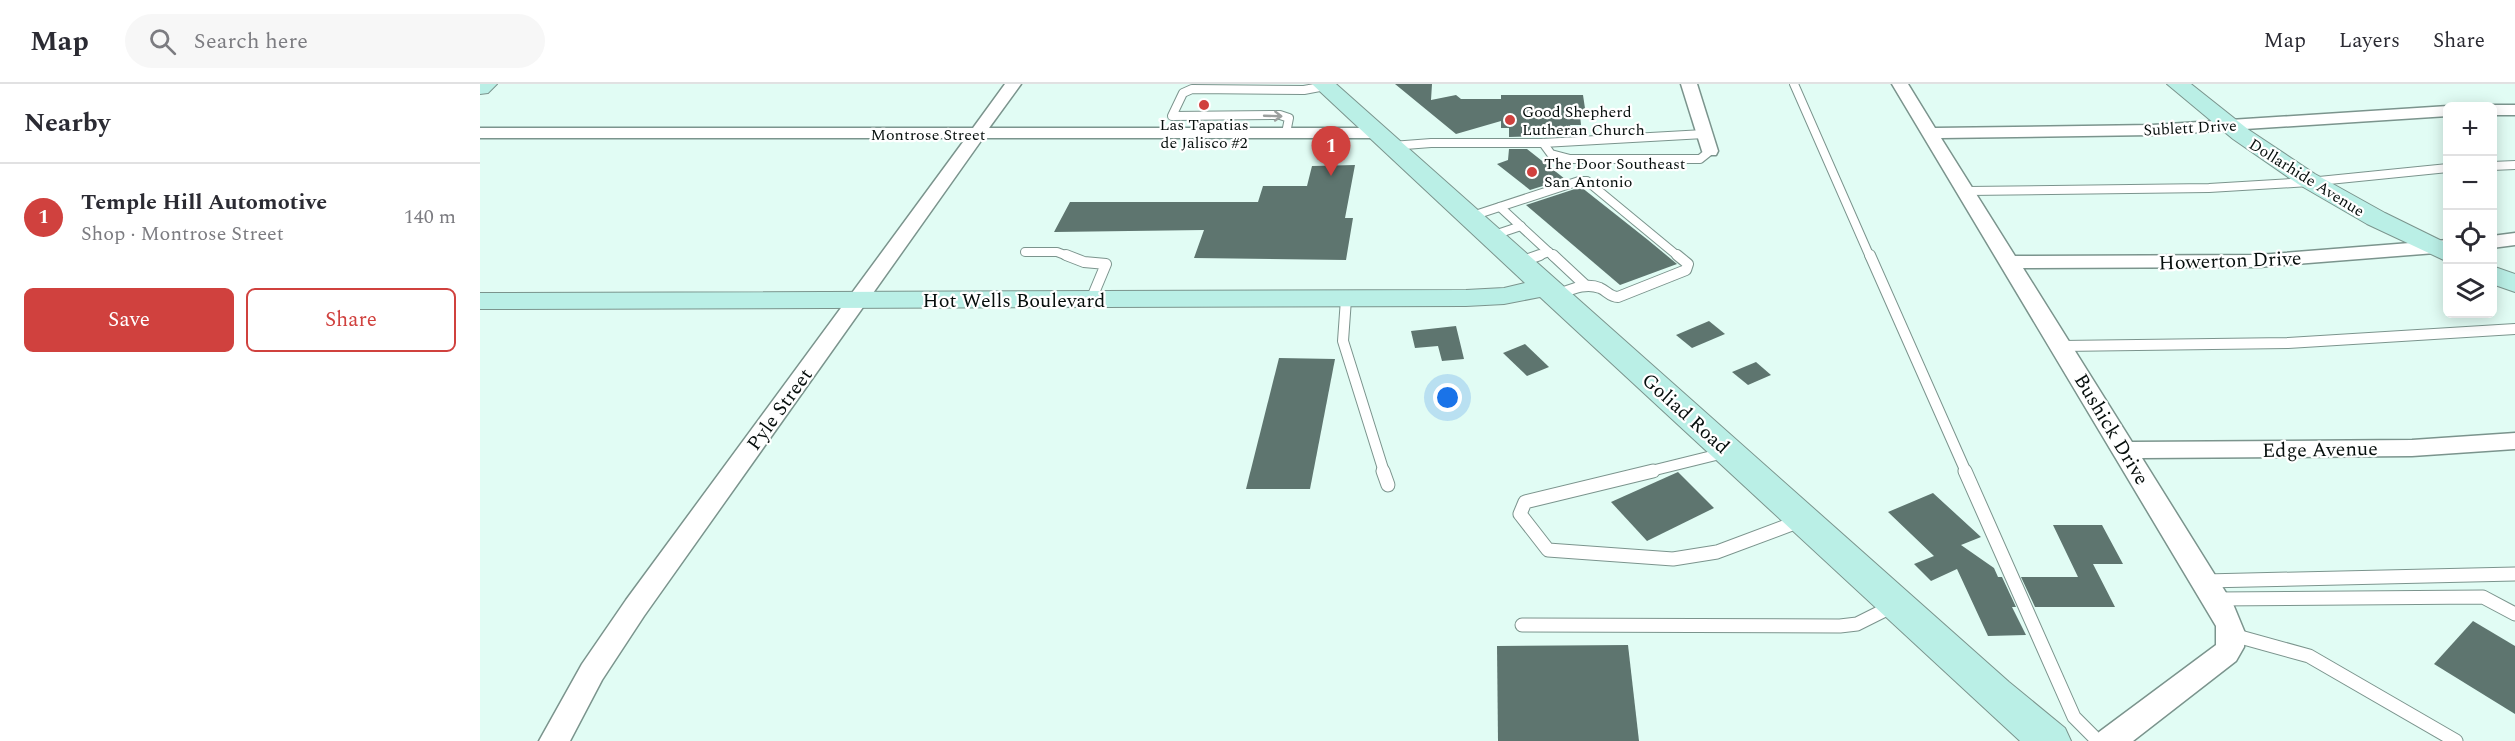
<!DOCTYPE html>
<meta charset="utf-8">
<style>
body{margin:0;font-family:Spectral,serif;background:#f7f7f7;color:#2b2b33}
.controls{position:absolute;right:18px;top:18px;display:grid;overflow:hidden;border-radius:9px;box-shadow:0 3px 15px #0003}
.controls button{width:54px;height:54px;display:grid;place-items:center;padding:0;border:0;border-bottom:2px solid #e1e1e2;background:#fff;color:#2b2b33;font:30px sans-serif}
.you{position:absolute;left:968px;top:314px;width:21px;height:21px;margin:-15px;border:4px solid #fff;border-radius:50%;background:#1a73e8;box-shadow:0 0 0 9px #1a73e833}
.badge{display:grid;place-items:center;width:39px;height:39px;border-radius:50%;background:#d0413e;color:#fff;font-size:20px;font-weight:700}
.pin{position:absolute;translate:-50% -50px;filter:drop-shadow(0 2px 3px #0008)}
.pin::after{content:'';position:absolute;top:32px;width:21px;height:18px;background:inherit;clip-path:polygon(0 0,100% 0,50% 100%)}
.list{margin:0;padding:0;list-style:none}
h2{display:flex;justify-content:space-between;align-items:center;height:78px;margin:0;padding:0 24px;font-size:26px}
h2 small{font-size:20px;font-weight:400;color:#7c7c81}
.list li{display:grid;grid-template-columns:39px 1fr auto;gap:18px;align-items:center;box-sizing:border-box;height:108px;padding:0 24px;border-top:2px solid #e1e1e2}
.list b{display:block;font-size:22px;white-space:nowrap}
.list p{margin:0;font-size:20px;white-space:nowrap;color:#7c7c81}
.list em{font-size:20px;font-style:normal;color:#7c7c81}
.actions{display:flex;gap:12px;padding:18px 24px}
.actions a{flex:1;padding:14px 0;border:2px solid #d0413e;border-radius:9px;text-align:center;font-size:21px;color:#d0413e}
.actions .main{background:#d0413e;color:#fff}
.icon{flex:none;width:33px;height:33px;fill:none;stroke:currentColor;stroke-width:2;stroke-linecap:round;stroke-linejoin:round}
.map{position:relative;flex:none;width:2035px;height:657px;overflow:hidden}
header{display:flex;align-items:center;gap:36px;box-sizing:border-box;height:84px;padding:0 30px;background:#fff;border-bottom:2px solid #e1e1e2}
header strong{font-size:28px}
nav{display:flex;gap:33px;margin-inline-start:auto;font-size:21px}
.search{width:420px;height:54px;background:#f7f7f7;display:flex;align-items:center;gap:15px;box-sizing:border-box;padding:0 21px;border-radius:33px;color:#7c7c81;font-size:22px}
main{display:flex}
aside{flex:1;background:#fff}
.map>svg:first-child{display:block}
.building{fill:#5e756f}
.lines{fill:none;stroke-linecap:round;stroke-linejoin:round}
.lane-far2-casing{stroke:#7b948d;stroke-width:10}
.lane-far1-casing{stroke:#7b948d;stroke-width:12}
.lane-casing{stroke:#7b948d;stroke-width:15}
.street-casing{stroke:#7b948d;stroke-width:3}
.secondary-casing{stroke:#7b948d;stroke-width:2}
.lane-far2{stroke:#fff;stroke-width:8}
.lane-far1{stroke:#fff;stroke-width:10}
.lane{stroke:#fff;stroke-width:13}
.street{fill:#fff;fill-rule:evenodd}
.secondary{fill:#baefe6;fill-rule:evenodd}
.oneway{stroke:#9b9f9e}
.poi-dot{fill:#d0413e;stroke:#fff;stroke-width:2}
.labels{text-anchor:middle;stroke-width:4.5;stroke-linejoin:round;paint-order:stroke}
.far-poi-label{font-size:16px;fill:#060e0c;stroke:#fff;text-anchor:start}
.far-street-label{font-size:16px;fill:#060e0c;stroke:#fff}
.street-label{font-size:20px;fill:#060e0c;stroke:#fff}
</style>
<header>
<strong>Map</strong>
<div class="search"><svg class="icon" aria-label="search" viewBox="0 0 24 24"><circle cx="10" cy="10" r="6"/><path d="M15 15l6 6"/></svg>Search here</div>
<nav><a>Map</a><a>Layers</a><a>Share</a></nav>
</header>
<main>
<aside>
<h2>Nearby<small></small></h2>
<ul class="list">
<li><span class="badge">1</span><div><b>Temple Hill Automotive</b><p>Shop · Montrose Street</p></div><em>140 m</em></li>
</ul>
<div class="actions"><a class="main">Save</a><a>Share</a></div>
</aside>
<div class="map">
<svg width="2035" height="657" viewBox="0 0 2035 657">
<rect width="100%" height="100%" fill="#e1fcf4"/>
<g class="building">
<path d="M915 0H952L951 16 976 11 981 15H1021V11H1103L1106 31H1100L1101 41H1090L1091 44H1067V52L1029 53V44H1021V37L976 50Z"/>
<path d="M1029 65H1047L1085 95 1050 106 1017 80 1028 76Z"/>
<path d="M875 81 865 134H873L866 176 714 174 724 146 574 148 590 118H778L783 102H827L832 82Z"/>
<path d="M1101 103 1168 156 1197 180 1140 201 1046 121Z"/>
<path d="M1229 237 1245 250 1212 264 1196 251Z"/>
<path d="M976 242 984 275 962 277 958 262 935 264 931 247Z"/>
<path d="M1045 260 1069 283 1047 292 1023 269Z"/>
<path d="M799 274 855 275 830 405H766Z"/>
<path d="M1276 278 1291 291 1268 301 1252 288Z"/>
<path d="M1198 388 1234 424 1167 457 1131 418Z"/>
<path d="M1453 409 1501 453 1481 461 1514 484 1518 493H1522L1536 523H1532L1546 551 1508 552 1477 485 1451 497 1434 480 1454 472 1408 428Z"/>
<path d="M1573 441H1622L1643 480H1613L1635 523H1555L1541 493H1598Z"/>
<path d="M1993 537 2035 562V630L1954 580Z"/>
<path d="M1148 561 1159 657H1018L1017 562Z"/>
</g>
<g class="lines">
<defs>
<g id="lane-far2">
<path d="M1314 0 1390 173"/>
<path d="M806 49 809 34 800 31 692 32 703 9 712 5 824 6 845 2"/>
<path d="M1063 59 1071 70 1090 75H1220L1230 67"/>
<path d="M912 62 951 59H1063L1224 50"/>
<path d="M2012 82 2035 81"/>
<path d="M1488 107 1729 104 1829 98 1968 84"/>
<path d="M1020 123 1074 173"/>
<path d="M989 133 1099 97H1107L1199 173"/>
<path d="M1011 152 1041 142"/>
<path d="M545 168H577L590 173"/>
<path d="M1055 173 1069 168"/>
</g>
<g id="lane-far1">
<path d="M586 171 604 178 626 180 611 216"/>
<path d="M1073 171 1104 200"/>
<path d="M1390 171 1486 388"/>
<path d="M1040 178 1060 171"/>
<path d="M1076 211C1090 206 1105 198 1120 204 1127 207 1130 213 1138 213L1206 186 1208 180 1197 171"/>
<path d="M866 215 863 257 904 388"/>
<path d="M1582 262 1808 259 2035 245"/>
<path d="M1167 388 1244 369"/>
</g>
<g id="lane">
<path d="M903 387 908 401"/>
<path d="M1173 387 1045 418 1040 430 1068 466 1193 475 1237 468 1320 437"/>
<path d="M1485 387 1594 633 1618 657"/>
<path d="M1725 497 2035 490"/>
<path d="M1736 515 2003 513 2035 530"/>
<path d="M1042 541 1360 542 1377 540 1413 522"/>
<path d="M1753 551 1829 572 1976 657"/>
</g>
<g id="street">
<path d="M525 0H541L509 44H897L905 49 897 54H503L164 532 122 596 90 657H59L102 580 146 516 486 54H0V44H493Z"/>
<path d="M1201 0H1217L1238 67 1236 71H1224L1222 67Z"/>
<path d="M1412 0H1428L1455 44 1672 41 1968 22H1969L1968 32 1672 51 1461 54 1535 172 1778 171 1968 156V168L1778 183 1543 184 1652 358 1932 356 2035 349V365L1932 372 1662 374 1753 520 1765 549 1764 563 1756 577 1653 657H1615L1619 648 1736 561V542Z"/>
<path d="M2012 21H2035V31H2012V22H2007Z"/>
<path d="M2035 149V161L2012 164V152Z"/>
</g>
<g id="secondary">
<path d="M0 0H17L8 9 0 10Z"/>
<path d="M832 0H856L1529 598 1585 644 1591 657H1540L1060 213 1024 220 986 222 0 225V209L986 206 1024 204 1045 199Z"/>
<path d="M1687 0H1711L1769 46 1835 90 1905 129 1968 160V178L1887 140 1818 100 1753 55Z"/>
<path d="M2012 182 2035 190V208L2012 200Z"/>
</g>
</defs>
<use href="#lane-far2" class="lane-far2-casing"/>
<use href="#lane-far1" class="lane-far1-casing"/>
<use href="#lane" class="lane-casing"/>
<use href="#street" class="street-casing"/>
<use href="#secondary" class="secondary-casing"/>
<use href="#lane-far2" class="lane-far2"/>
<use href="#lane-far1" class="lane-far1"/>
<use href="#lane" class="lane"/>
<use href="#street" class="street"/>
<use href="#secondary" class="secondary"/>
</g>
<defs><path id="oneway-shaft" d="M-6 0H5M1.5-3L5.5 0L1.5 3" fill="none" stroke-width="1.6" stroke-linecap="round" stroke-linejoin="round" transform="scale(1.5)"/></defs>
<use class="oneway" href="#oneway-shaft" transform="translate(793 32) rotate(2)"/>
<g class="poi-dot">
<circle cx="724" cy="21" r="6"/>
<circle cx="1030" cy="36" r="6"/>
<circle cx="1052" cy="88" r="6"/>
</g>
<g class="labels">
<g class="far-poi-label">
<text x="1042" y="33">Good Shepherd<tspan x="1042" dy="18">Lutheran Church</tspan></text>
<text x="724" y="46" text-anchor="middle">Las Tapatias<tspan x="724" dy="18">de Jalisco #2</tspan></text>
<text x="1064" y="85">The Door Southeast<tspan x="1064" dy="18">San Antonio</tspan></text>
</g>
<g class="far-street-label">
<text transform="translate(1710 43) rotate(-3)" y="6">Sublett Drive</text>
<text x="448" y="56">Montrose Street</text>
<text transform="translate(1827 93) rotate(32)" y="6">Dollarhide Avenue</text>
</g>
<g class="street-label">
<text transform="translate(1750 176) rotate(-2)" y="7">Howerton Drive</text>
<text x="534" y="223">Hot Wells Boulevard</text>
<text transform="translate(299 325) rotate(-54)" y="7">Pyle Street</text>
<text transform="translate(1206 329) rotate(42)" y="7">Goliad Road</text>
<text transform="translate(1632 345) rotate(59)" y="7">Bushick Drive</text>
<text transform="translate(1840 365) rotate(-1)" y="7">Edge Avenue</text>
</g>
</g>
</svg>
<div class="controls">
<button>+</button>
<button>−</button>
<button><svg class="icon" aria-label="locate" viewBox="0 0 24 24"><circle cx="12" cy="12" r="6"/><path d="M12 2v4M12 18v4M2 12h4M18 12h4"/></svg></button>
<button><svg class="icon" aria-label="layers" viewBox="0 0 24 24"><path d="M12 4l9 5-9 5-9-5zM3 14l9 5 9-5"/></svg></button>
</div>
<div class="you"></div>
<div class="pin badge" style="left:851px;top:92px">1</div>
</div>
</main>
